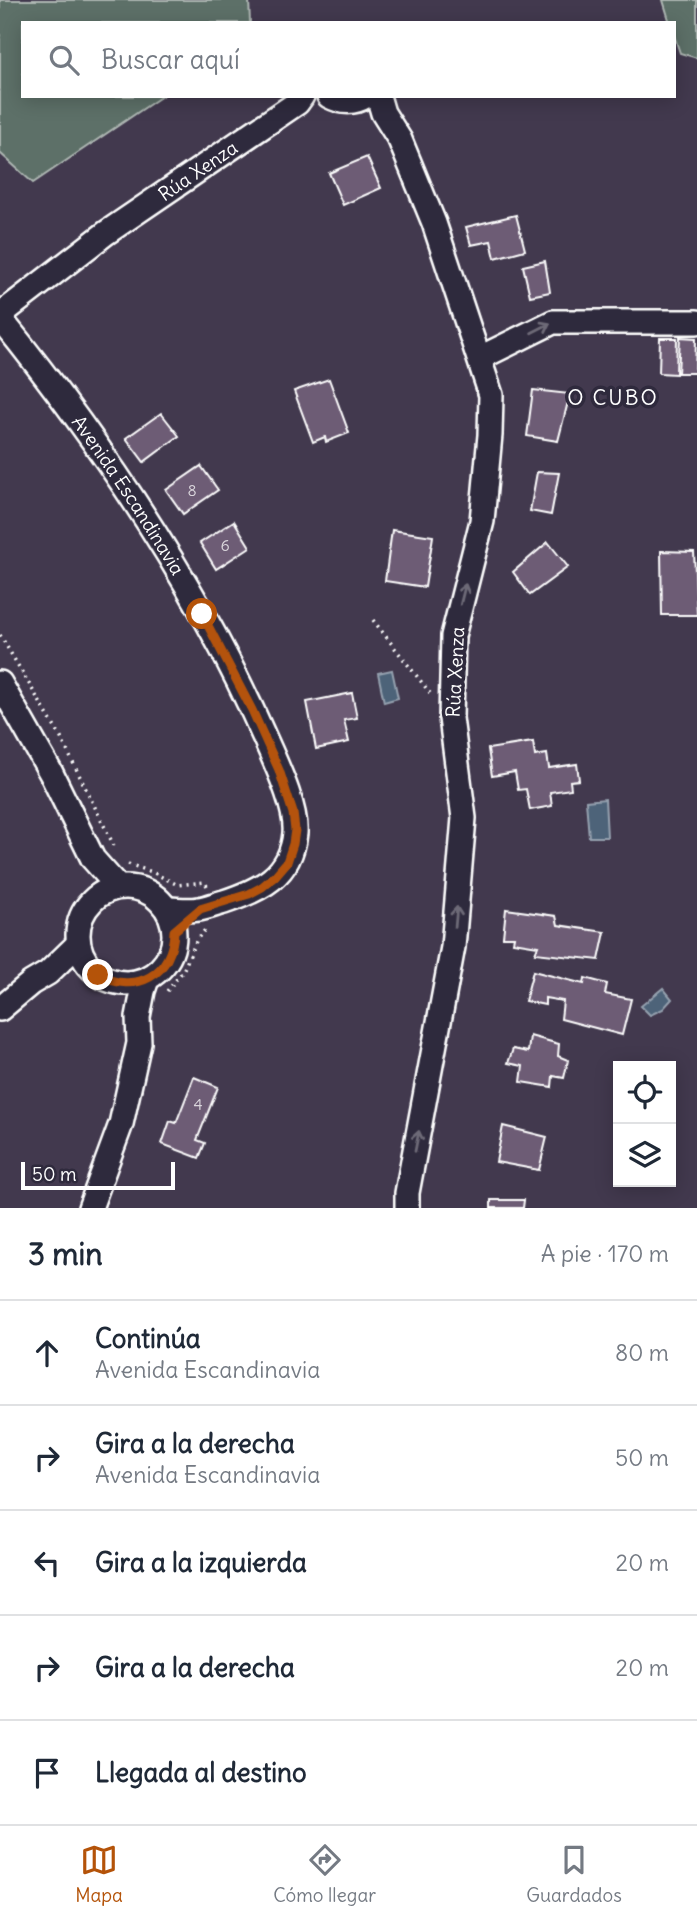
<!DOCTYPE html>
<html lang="es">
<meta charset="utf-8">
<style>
body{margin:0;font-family:Delius,sans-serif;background:#f2f2f3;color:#1f2937}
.controls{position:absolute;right:21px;bottom:21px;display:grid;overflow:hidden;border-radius:0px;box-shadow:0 4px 18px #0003}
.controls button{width:63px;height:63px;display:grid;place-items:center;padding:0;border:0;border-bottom:2px solid #e0e1e3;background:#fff;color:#1f2937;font:35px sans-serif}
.scale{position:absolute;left:21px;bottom:18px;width:154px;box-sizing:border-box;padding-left:7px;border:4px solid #fff;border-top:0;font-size:19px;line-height:24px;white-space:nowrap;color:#fff;-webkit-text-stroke:5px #2f2a3d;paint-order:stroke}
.stop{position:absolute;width:21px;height:21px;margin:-16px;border:5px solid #b45309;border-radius:50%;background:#fff}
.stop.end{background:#b45309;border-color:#fff;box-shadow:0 2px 7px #0008}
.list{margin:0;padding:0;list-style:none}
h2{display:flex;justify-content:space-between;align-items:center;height:91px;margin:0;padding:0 28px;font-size:30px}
h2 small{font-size:23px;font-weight:400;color:#747a83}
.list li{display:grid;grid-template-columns:46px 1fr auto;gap:21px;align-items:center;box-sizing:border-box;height:105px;padding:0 28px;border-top:2px solid #e0e1e3}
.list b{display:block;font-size:26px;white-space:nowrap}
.list p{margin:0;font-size:23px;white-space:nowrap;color:#747a83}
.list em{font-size:23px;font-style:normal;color:#747a83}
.icon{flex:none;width:38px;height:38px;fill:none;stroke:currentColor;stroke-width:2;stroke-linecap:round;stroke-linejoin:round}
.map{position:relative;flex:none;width:697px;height:1208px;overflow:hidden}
.search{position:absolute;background:#fff;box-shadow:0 4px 18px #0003;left:21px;right:21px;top:21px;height:77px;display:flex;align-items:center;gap:18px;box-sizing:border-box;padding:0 24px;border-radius:0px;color:#747a83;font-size:26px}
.sheet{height:616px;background:#fff}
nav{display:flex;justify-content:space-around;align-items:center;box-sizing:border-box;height:98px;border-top:2px solid #e0e1e3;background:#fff;font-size:19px;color:#747a83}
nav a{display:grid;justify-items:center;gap:4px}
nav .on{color:#b45309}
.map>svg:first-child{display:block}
.green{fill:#5d6f67;stroke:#aeb7b3;stroke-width:2}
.water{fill:#4e6379;stroke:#95a1af;stroke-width:2}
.building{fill:#6d5b75;stroke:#fff;stroke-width:2}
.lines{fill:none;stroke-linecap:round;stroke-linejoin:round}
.minor-casing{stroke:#fff;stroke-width:28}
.path{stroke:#fff;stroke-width:3.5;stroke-dasharray:2 5;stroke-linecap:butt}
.minor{stroke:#2f2a3d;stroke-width:23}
.oneway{stroke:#6d6a77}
.route{stroke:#b45309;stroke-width:9}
.labels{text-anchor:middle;stroke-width:7;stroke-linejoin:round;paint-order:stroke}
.number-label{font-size:16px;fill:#dad6dc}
.street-label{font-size:19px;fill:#fff;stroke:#2f2a3d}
.neighbourhood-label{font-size:21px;letter-spacing:2px;fill:#fff;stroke:#2f2a3d}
</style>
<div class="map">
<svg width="697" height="1208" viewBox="0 0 697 1208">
<rect width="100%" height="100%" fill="#42394e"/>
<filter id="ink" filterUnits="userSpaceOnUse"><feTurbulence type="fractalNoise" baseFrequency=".0143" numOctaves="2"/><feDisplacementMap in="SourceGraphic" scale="14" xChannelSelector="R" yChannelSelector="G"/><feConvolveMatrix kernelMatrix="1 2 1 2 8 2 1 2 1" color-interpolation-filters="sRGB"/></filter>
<g filter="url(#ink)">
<g class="green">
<path d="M0 0H249L250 23H23V96H162L33 183 0 153Z"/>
<path d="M663 0H697V58L680 53 674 35V23H670Z"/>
</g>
<g class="water">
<path d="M392 670 398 698 384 702 378 673Z"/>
<path d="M605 799 607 837H589L586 801Z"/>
<path d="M663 988 672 999 663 1009 650 1015 641 1006Z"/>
</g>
<g class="building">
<path d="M367 157 381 188 343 205 329 173Z"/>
<path d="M516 215 525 250 495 258 491 241 471 245 466 227Z"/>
<path d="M545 261 550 292 530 296 523 266Z"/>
<path d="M680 337 696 338 695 373H678Z"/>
<path d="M660 338H677L676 374 659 373Z"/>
<path d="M329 379 349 433 326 442 325 437 313 442 294 391Z"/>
<path d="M533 390 570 394 558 441 527 436Z"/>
<path d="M161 413 179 436 144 462 126 438Z"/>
<path d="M201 466 218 490 183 514 166 490Z"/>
<path d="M537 472 559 473 551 515 530 511Z"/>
<path d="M234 521 250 547 216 569 200 543Z"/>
<path d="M392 530 433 536 425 587 385 581Z"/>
<path d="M548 542 568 567 530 595 513 572Z"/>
<path d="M661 551 694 552 697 615H662Z"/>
<path d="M352 693 357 718 344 720 349 742 316 749 307 702Z"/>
<path d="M533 742 535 756 547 754 549 768 577 764 579 780 570 781 571 789 550 792 552 806 530 810 526 789 518 790 515 772 492 776 488 749Z"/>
<path d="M506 909 556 916 558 925 605 932 599 960 535 953 538 946 513 942 514 937H503Z"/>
<path d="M533 971 584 984 585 978 607 984 605 994 631 999 622 1035 561 1019 563 1001 545 998V1005L525 1001Z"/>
<path d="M530 1036 559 1044 558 1056 568 1060 564 1078 553 1076 552 1087 521 1082 523 1066 508 1063 513 1049 528 1052Z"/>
<path d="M194 1077 218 1087 197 1140 205 1143 199 1158 162 1144 170 1121 176 1123Z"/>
<path d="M503 1126 547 1137 539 1170 496 1162Z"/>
<path d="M491 1200H524L523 1208H491Z"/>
</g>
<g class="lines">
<defs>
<g id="minor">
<path d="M329 96C342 103 353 104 366 96"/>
<path d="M378 96 383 113 400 140 434 223 491 395 490 435 482 521 453 636 451 718 464 818 453 947 407 1193V1208"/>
<path id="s1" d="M0 315 106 233 297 103 302 96"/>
<path id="s2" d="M0 318C105 448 200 589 267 743 277 766 297 808 295 833 291 876 260 890 224 902 216 904 207 908 199 909 189 911 177 909 167 909"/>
<path d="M480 358 553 322H697"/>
<path d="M0 683 51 773 93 859 118 887"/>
<circle cx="126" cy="935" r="48"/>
<path d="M0 1009 31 983 48 973 78 944"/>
<path d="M90 1208 121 1124 139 1043 138 1017 143 991 147 979"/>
</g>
</defs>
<use href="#minor" class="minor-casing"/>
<g class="path">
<path d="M373 620 430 693"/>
<path d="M0 635 60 736 116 850"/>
<path d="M128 864 152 872 178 885 205 882 207 886"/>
<path d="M167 991 183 971 197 939 205 930"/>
</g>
<use href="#minor" class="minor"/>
</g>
<defs><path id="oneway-shaft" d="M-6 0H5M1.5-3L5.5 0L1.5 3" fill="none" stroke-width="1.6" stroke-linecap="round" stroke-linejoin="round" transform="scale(1.75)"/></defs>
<g class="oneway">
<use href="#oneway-shaft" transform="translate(541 328) rotate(-27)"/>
<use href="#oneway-shaft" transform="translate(463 594) rotate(-76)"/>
<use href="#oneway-shaft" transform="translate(456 917) rotate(-85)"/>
<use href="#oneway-shaft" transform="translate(417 1141) rotate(-79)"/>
</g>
</g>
<g class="lines" filter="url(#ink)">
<path class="route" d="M98 975C136 995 173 975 174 931L200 909 249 894 262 887 275 876 287 862 293 844 295 830 293 813 279 770 252 710 202 614"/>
</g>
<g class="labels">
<g class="number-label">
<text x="192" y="496">8</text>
<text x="225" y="551">6</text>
<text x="198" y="1110">4</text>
</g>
<g class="street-label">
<text dy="7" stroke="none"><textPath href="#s1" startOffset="245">Rúa Xenza</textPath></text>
<text dy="7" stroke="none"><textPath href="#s2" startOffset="219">Avenida Escandinavia</textPath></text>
<text transform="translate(455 672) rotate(-87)" y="7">Rúa Xenza</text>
</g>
<g class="neighbourhood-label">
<text x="613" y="405">O CUBO</text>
</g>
</g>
</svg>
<div class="controls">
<button><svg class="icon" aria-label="locate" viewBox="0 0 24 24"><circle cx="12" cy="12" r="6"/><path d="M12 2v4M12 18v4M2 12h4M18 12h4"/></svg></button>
<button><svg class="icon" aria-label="layers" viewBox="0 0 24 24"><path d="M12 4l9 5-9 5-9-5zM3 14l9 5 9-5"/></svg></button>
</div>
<div class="scale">50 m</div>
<div class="stop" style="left:202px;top:614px"></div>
<div class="stop end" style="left:98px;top:975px"></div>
<div class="search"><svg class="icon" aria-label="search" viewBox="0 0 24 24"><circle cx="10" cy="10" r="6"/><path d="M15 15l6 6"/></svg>Buscar aquí</div>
</div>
<section class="sheet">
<h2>3 min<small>A pie · 170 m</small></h2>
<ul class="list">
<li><svg class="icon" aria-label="ahead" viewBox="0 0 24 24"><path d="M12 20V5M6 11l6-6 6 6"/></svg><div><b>Continúa</b><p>Avenida Escandinavia</p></div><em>80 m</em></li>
<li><svg class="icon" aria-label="right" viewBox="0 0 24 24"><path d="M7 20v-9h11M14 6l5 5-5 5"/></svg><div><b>Gira a la derecha</b><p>Avenida Escandinavia</p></div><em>50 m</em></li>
<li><svg class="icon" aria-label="left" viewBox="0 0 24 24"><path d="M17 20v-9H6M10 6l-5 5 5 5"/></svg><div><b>Gira a la izquierda</b></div><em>20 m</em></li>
<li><svg class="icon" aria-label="right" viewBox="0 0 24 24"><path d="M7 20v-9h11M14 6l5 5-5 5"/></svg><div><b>Gira a la derecha</b></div><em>20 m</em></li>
<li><svg class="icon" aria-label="arrive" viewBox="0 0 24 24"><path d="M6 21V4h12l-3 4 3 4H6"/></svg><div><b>Llegada al destino</b></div></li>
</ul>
</section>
<nav>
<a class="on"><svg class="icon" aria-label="map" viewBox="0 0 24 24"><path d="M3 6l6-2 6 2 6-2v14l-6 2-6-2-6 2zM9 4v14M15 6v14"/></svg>Mapa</a>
<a><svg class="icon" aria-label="directions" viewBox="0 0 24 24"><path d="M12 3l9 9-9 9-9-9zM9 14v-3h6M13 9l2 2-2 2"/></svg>Cómo llegar</a>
<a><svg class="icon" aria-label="saved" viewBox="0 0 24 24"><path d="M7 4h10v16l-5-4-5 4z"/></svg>Guardados</a>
</nav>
